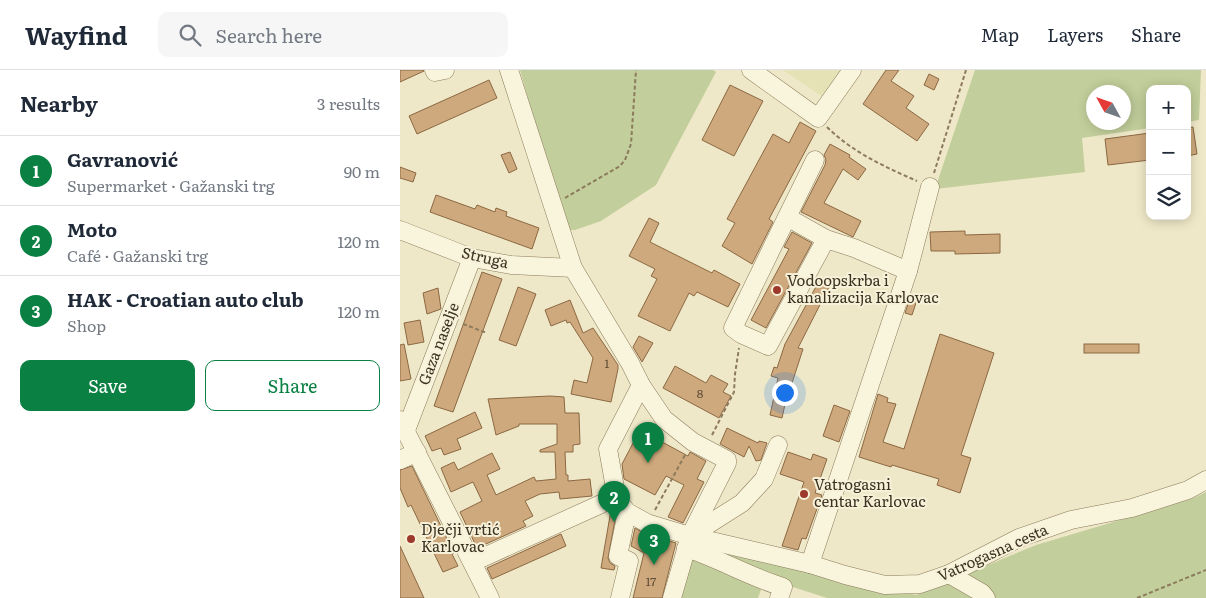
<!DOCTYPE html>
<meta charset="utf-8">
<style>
body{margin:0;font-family:Literata,serif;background:#f6f6f7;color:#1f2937}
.controls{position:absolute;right:15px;top:15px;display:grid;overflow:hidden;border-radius:10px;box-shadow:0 2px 12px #0003}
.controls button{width:45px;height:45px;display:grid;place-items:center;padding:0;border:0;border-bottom:1px solid #e0e1e3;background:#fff;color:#1f2937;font:25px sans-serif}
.compass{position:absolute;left:686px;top:15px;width:45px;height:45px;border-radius:50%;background:#fff;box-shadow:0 2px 12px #0003;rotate:310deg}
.you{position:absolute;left:384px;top:322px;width:18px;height:18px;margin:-12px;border:4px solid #fff;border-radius:50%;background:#1a73e8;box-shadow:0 0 0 8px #1a73e833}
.badge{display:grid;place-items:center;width:32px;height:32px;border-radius:50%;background:#0b8043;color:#fff;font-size:16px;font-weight:700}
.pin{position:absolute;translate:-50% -41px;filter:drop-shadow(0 1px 2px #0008)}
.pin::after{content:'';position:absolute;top:26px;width:18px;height:15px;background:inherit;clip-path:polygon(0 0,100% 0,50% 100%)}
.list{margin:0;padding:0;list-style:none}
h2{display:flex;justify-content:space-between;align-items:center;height:65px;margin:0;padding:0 20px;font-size:21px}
h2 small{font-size:16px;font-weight:400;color:#747a83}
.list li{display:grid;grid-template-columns:32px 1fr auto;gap:15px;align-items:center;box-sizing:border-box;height:70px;padding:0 20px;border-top:1px solid #e0e1e3}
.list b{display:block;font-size:19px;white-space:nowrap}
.list p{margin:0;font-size:16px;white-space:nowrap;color:#747a83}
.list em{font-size:16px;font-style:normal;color:#747a83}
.actions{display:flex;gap:10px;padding:15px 20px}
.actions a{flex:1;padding:11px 0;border:1px solid #0b8043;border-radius:10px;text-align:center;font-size:18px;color:#0b8043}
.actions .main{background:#0b8043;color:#fff}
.icon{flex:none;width:28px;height:28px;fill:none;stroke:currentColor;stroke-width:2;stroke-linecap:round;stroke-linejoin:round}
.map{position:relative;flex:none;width:806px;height:528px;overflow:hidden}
header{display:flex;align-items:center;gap:30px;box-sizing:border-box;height:70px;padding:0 25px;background:#fff;border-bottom:1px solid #e0e1e3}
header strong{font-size:24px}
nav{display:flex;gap:28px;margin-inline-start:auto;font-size:18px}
.search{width:350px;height:45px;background:#f6f6f7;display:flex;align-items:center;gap:12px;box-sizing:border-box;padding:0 18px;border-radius:10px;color:#747a83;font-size:19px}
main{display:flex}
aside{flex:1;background:#fff}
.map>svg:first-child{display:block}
.farmland{fill:#e5e3b5}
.green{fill:#c2ce9b;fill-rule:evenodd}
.building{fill:#cea97d;stroke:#8b6842}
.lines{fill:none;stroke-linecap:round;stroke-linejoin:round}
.minor-casing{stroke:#8c7b5c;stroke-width:19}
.path{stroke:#8c7b5c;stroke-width:2;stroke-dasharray:4 2.5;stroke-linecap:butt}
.minor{stroke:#f9f4dc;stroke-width:18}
.poi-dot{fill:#9c392b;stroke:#f6f1d8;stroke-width:2}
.labels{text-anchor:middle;stroke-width:4;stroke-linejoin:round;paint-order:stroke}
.number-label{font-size:12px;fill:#604f37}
.street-label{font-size:15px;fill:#3c3120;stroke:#f6f1d8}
.poi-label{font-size:15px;fill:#3c3120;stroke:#f6f1d8;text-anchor:start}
</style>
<header>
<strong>Wayfind</strong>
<div class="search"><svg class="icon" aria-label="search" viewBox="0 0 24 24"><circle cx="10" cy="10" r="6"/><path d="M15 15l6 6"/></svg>Search here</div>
<nav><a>Map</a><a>Layers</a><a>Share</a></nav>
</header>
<main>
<aside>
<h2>Nearby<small>3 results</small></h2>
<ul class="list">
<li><span class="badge">1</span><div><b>Gavranović</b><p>Supermarket · Gažanski trg</p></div><em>90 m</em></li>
<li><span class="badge">2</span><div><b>Moto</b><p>Café · Gažanski trg</p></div><em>120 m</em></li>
<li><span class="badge">3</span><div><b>HAK - Croatian auto club</b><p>Shop</p></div><em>120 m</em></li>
</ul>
<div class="actions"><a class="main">Save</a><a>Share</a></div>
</aside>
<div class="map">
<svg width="806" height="528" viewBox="0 0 806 528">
<rect width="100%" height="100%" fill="#efe8c8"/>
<path class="farmland" d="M383 0H449L427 30Z"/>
<g class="green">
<path d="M120 0H313L316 2 256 115 201 151 175 160H168L164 156Z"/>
<path d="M575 0H801L799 50 787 52V19H750V58L682 68 685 102 535 119ZM694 22H724V52H694Z"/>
<path d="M806 422V528H427L365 508 358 528H279L293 477 516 525 636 475 794 428Z"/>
</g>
<g class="building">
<path d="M0 0H23L24 1 0 12Z"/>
<path d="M486 0H499L491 11 514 26 506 38 529 54 517 71 463 34Z"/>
<path d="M529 4 539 9 534 20 524 15Z"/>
<path d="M89 10 97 28 17 64 9 46Z"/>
<path d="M330 15 363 31 334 86 302 70Z"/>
<path d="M400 52 416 61 369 149 373 152 352 194 322 176 335 153 327 149 373 64 389 73Z"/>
<path d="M793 57 797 84 787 86V58Z"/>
<path d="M750 63V90L708 95 705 69Z"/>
<path d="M430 74 450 85 449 87 466 99 458 110 443 99 424 133 461 151 453 167 401 142 425 95 426 90 424 85Z"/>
<path d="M110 82 117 99 109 103 101 85Z"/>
<path d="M0 97 16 103 13 112 0 108Z"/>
<path d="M36 125 75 139 77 135 95 142 96 138 107 142 106 146 139 158 132 179 30 142Z"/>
<path d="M249 148 259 153 250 172 312 203 314 200 340 214 328 237 297 222 294 226 289 223 270 261 238 246 257 209 251 206 255 199 229 186Z"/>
<path d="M565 161V165L600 164V183L555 184V181H531L530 162Z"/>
<path d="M392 162 412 173 366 258 351 250 389 179 384 177Z"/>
<path d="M82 202 102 209 53 342 34 336Z"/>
<path d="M419 211 429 217 398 278 403 279 392 313 390 312 382 348 370 345 378 308 371 306 374 297 377 298 385 274Z"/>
<path d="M118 217 136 224 116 276 99 270Z"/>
<path d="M38 218 41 239 27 244 23 223Z"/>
<path d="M170 230 183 263 193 258 218 295V299L211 332 171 324 174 310 187 313 193 288 170 252 167 253 166 250 151 256 145 240Z"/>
<path d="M509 231 516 233 512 245 505 243Z"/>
<path d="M20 250 24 272 8 275 4 253Z"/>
<path d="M540 264 594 283 561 385 571 388 560 423 537 415 539 409 492 395 491 397 459 387 478 324 488 328 487 332 496 334 483 372 504 379Z"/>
<path d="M239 266 253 273 242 292 233 277Z"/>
<path d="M4 274 11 309 0 311V275Z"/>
<rect x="684" y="274" width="55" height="9"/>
<path d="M275 296 306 313 311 305 328 314 323 322 331 326 319 348 263 318Z"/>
<path d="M150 326 164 327 165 343H179L180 374 173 375V382H165L166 405H168V411L190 409 192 426 160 429 159 422 140 424 125 431 133 446 123 451 126 456 77 478 60 442 82 431 73 412 51 422 41 398 54 392 58 400 92 383 100 399 87 405 96 425 134 407 136 411 156 409 155 382H140V380L157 374V354H119V356L96 365 88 329Z"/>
<path d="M434 335 450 341 439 372 423 366Z"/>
<path d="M75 342 82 358 57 369 61 379 44 385 41 378 32 381 25 366Z"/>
<path d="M327 358 358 373 359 371 367 373 361 390 356 391 349 376 344 387 320 374Z"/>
<path d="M240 360 288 386 290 382 306 391 297 409 304 412 283 453 268 447 284 415 266 406 255 425 224 409 222 394Z"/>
<path d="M388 382 411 390 413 384 427 389 415 423 422 425 406 469 402 468 398 480 382 476 404 412 380 404Z"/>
<path d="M12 396 54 483 52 484 58 496 43 502 11 435 8 437 0 418V400Z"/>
<path d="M211 440 216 445 208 488 210 493 215 496 214 500 201 498Z"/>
<path d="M235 458 244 463 276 473 262 528H233L244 483 231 476Z"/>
<path d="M161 464 166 476 92 509 87 498Z"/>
<path d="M0 476 24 528H0Z"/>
</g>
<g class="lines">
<defs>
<g id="minor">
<path d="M34 0 35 2 45 0"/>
<path d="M109 0 173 198 230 293 241 315 264 349 293 372 327 390V393L290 466 272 528"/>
<path d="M351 0 418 48 452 0"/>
<path d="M415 90 387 147 426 169"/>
<path d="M387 147 333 258 341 264 368 276 426 169 454 178 508 201"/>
<path d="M0 160 72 188 111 195 173 198"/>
<path d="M241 315 208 379 217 429 227 442 247 453 290 466 410 494 445 505 485 515 520 514 549 504 619 468 671 450 732 438 788 420 806 410"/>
<path d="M0 350 90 528"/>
<path d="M6 360 72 188"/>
<path d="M0 390 17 382"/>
<path d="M290 466 342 433 364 409 378 375"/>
<path d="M286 478C320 489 350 507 383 517L379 528"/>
<path d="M73 492 201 434"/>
<path d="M410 494 508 201 530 117"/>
<path d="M549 504 582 523 586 528"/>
<path d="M220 528 229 491 218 486 227 442"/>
</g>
</defs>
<use href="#minor" class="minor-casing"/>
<g class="path">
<path d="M427 57C452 82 485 97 517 111"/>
<path d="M534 103 566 0"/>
<path d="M165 128 220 96 225 90 231 74 236 0"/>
<path d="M63 254 87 263"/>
<path d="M312 365 334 322 335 304 339 278"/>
<path d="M255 440 285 385"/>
<path d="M737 528 806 500"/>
</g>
<use href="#minor" class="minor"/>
</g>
<g class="poi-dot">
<circle cx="377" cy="220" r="5"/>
<circle cx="404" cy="424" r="5"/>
<circle cx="11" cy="469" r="5"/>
</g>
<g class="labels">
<g class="number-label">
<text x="207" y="298">1</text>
<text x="300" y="328">8</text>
<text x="251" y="516">17</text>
</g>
<g class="street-label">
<text transform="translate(85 188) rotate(13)" y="5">Struga</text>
<text transform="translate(39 274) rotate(-69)" y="5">Gaza naselje</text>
<text transform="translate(593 483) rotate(-24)" y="5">Vatrogasna cesta</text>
</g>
<g class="poi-label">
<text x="387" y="216">Vodoopskrba i<tspan x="387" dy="17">kanalizacija Karlovac</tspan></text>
<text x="414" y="420">Vatrogasni<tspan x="414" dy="17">centar Karlovac</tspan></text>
<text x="21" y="465">Dječji vrtić<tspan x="21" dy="17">Karlovac</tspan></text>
</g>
</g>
</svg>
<div class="controls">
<button>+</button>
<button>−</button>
<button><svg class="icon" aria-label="layers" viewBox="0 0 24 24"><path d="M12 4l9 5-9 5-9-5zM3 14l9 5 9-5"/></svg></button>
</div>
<svg class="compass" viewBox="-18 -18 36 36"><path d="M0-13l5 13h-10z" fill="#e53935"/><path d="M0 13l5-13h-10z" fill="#747a83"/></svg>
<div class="you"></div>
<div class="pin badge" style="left:248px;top:393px">1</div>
<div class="pin badge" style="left:214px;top:452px">2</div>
<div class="pin badge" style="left:254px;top:495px">3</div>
</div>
</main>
